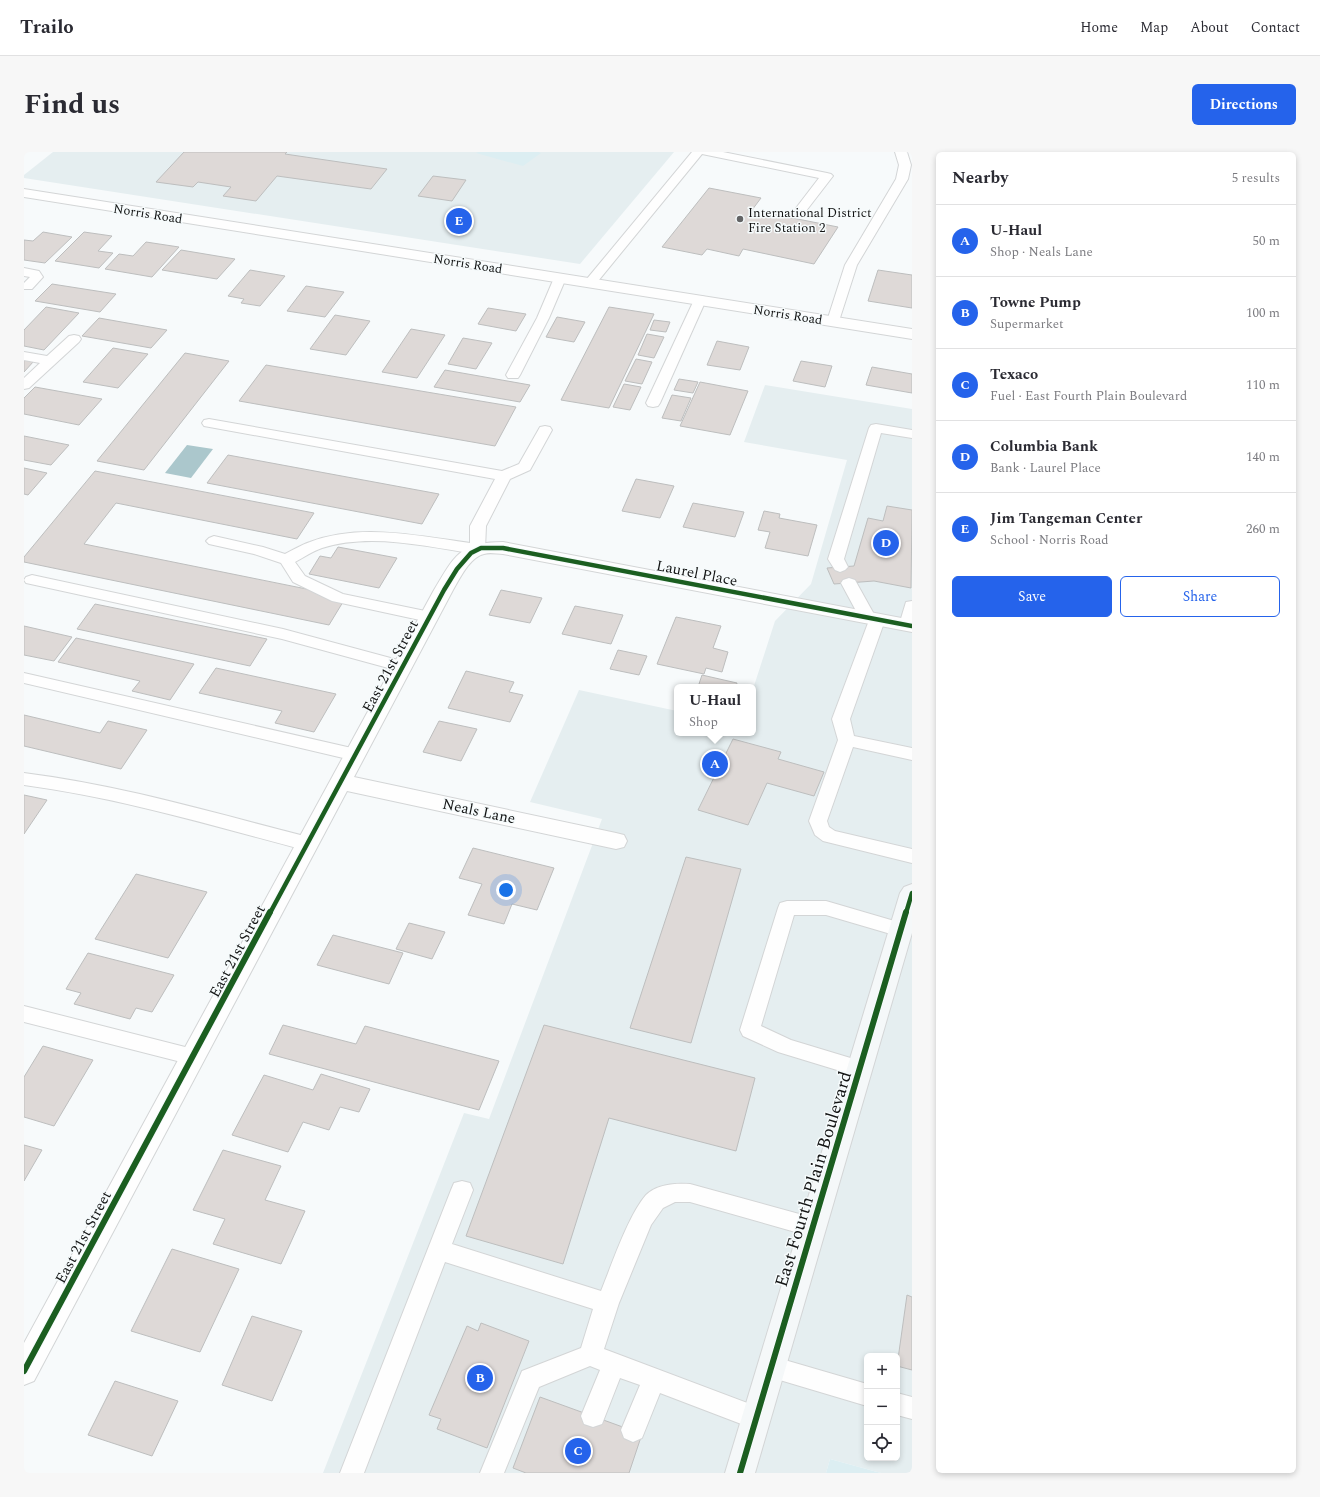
<!DOCTYPE html>
<meta charset="utf-8">
<style>
body{margin:0;font-family:Spectral,serif;background:#f7f7f7;color:#2b2b33}
.controls{position:absolute;right:12px;bottom:12px;display:grid;overflow:hidden;border-radius:6px;box-shadow:0 2px 6px #0003}
.controls button{width:36px;height:36px;display:grid;place-items:center;padding:0;border:0;border-bottom:1px solid #e1e1e2;background:#fff;color:#2b2b33;font:20px sans-serif}
.you{position:absolute;left:482px;top:738px;width:14px;height:14px;margin:-10px;border:3px solid #fff;border-radius:50%;background:#1a73e8;box-shadow:0 0 0 6px #1a73e833}
.badge{display:grid;place-items:center;width:26px;height:26px;border-radius:50%;background:#2563eb;color:#fff;font-size:13px;font-weight:700}
.pin{position:absolute;translate:-50% -50%;border:2px solid #fff;box-shadow:0 1px 4px #0006}
.popup{position:absolute;left:650px;top:532px;width:82px;height:52px;box-sizing:border-box;display:grid;place-content:center;border-radius:6px;background:#fff;filter:drop-shadow(0 1px 3px #0005);font-size:13px;white-space:nowrap;color:#7c7c81}
.popup b{font-size:15px;color:#2b2b33}
.popup::after{content:'';position:absolute;left:50%;top:100%;margin-left:-8px;border:8px solid transparent;border-top-color:#fff}
.list{margin:0;padding:0;list-style:none}
h2{display:flex;justify-content:space-between;align-items:center;height:52px;margin:0;padding:0 16px;font-size:17px}
h2 small{font-size:13px;font-weight:400;color:#7c7c81}
.list li{display:grid;grid-template-columns:26px 1fr auto;gap:12px;align-items:center;box-sizing:border-box;height:72px;padding:0 16px;border-top:1px solid #e1e1e2}
.list b{display:block;font-size:15px;white-space:nowrap}
.list p{margin:0;font-size:13px;white-space:nowrap;color:#7c7c81}
.list em{font-size:13px;font-style:normal;color:#7c7c81}
.actions{display:flex;gap:8px;padding:12px 16px}
.actions a{flex:1;padding:9px 0;border:1px solid #2563eb;border-radius:6px;text-align:center;font-size:14px;color:#2563eb}
.actions .main{background:#2563eb;color:#fff}
.icon{flex:none;width:22px;height:22px;fill:none;stroke:currentColor;stroke-width:2;stroke-linecap:round;stroke-linejoin:round}
.map{position:relative;flex:none;width:888px;height:1321px;overflow:hidden;border-radius:6px}
header{display:flex;align-items:center;gap:24px;box-sizing:border-box;height:56px;padding:0 20px;background:#fff;border-bottom:1px solid #e1e1e2}
header strong{font-size:19px}
nav{display:flex;gap:22px;margin-inline-start:auto;font-size:14px}
.intro{display:flex;align-items:center;justify-content:space-between;box-sizing:border-box;height:96px;padding:0 24px}
h1{margin:0;font-size:28px}
.button{padding:10px 18px;border-radius:6px;background:#2563eb;color:#fff;font-size:14px;font-weight:700}
main{display:flex;gap:24px;padding:0 24px}
aside{flex:1;background:#fff;border-radius:6px;box-shadow:0 2px 6px #0003}
.map>svg:first-child{display:block}
.built{fill:#e5eef0;fill-rule:evenodd}
.green{fill:#dceef2}
.water{fill:#abc7cc}
.building{fill:#ded9d7;stroke:#bdbebe}
.lines{fill:none;stroke-linecap:round;stroke-linejoin:round}
.lane-casing{stroke:#d3d5d6;stroke-width:2}
.street-casing{stroke:#d3d5d6;stroke-width:2}
.secondary-casing{stroke:#d3d5d6;stroke-width:2}
.lane{fill:#fefefe;fill-rule:evenodd}
.street{fill:#fefefe;fill-rule:evenodd}
.secondary{fill:#f5f8f9;fill-rule:evenodd}
.cycleway-far1-casing{stroke:#f6fbfc;stroke-width:7}
.cycleway-casing{stroke:#f6fbfc;stroke-width:8}
.cycleway-far1{stroke:#1b5e20;stroke-width:4.5}
.cycleway{stroke:#1b5e20;stroke-width:6}
.poi-dot{fill:#636465;stroke:#f6fbfc;stroke-width:1.5}
.labels{text-anchor:middle;stroke-width:3;stroke-linejoin:round;paint-order:stroke}
.far-poi-label{font-size:13px;fill:#131414;stroke:#f6fbfc;text-anchor:start}
.far-street-label{font-size:13px;fill:#131414;stroke:#f6fbfc}
.street-label{font-size:15px;fill:#131414;stroke:#f6fbfc}
.near-street-label{font-size:18px;fill:#131414;stroke:#f6fbfc}
</style>
<header>
<strong>Trailo</strong>
<nav><a>Home</a><a>Map</a><a>About</a><a>Contact</a></nav>
</header>
<div class="intro"><h1>Find us</h1><a class="button">Directions</a></div>
<main>
<div class="map">
<svg width="888" height="1321" viewBox="0 0 888 1321">
<rect width="100%" height="100%" fill="#f7fafb"/>
<g class="built">
<path d="M29 0H650L556 112 0 26V23Z"/>
<path d="M741 233 888 257V1321H857L806 1307 802 1321H299L440 961 465 967 578 667 506 650 555 538 653 559V581H729V537L751 469 787 432 823 308 720 290ZM843 1204H873V1306H843Z"/>
</g>
<g class="green">
<path d="M454 0H514L517 1 499 14 452 1Z"/>
<path d="M806 1307 857 1321H802Z"/>
</g>
<path class="water" d="M163 293 189 297 167 326 141 321Z"/>
<g class="building">
<path d="M160 0H263L261 2 363 17 347 37 253 24 232 49 199 44 207 35 174 30 169 35 132 30Z"/>
<path d="M409 24 442 28 428 49 394 44Z"/>
<path d="M685 36 737 46 728 58 814 75 790 112 719 97 715 104 683 97 678 103 638 95Z"/>
<path d="M19 80 48 85 21 111 0 108V88L9 89Z"/>
<path d="M60 80 88 84 74 99 89 101 75 116 31 109Z"/>
<path d="M122 90 155 95 128 125 81 117 95 102 109 104Z"/>
<path d="M157 98 211 107 193 127 138 118Z"/>
<path d="M226 118 261 124 236 154 217 151 220 147 204 144Z"/>
<path d="M854 118 888 123V156L844 149Z"/>
<path d="M28 132 92 142 76 160 11 149Z"/>
<path d="M282 134 320 140 301 165 263 159Z"/>
<path d="M22 155 55 161 20 198 0 194V178Z"/>
<path d="M585 155 630 162 585 256 537 248Z"/>
<path d="M464 156 502 162 492 179 454 172Z"/>
<path d="M311 163 346 169 322 203 286 197Z"/>
<path d="M533 165 561 170 550 190 522 185Z"/>
<path d="M75 166 143 178 127 196 58 184Z"/>
<path d="M630 168 646 170 642 180 626 178Z"/>
<path d="M387 177 421 183 393 226 358 220Z"/>
<path d="M623 182 640 185 630 206 614 203Z"/>
<path d="M439 186 468 191 452 217 424 212Z"/>
<path d="M693 189 725 195 716 218 683 213Z"/>
<path d="M89 196 124 202 94 236 59 230Z"/>
<path d="M161 201 205 209 120 318 73 309Z"/>
<path d="M612 207 628 210 618 232 601 229Z"/>
<path d="M0 208 10 209 0 220Z"/>
<path d="M777 209 808 214 801 235 769 229Z"/>
<path d="M242 213 492 255 471 294 215 249Z"/>
<path d="M848 215 888 222V241L842 233Z"/>
<path d="M421 218 506 233 496 250 410 235Z"/>
<path d="M655 227 674 230 669 241 650 238Z"/>
<path d="M676 230 724 239 706 283 656 274Z"/>
<path d="M600 232 617 235 606 258 589 255Z"/>
<path d="M11 235 78 247 55 273 0 262V246Z"/>
<path d="M648 243 667 246 657 269 638 266Z"/>
<path d="M0 284 45 293 27 313 0 308Z"/>
<path d="M204 303 415 342 398 372 183 331Z"/>
<path d="M0 316 23 321 4 343 0 342Z"/>
<path d="M71 319 290 361 273 387 92 351 60 392 322 445 305 473 0 410V405Z"/>
<path d="M612 327 650 334 636 366 598 359Z"/>
<path d="M669 351 720 360 711 385 659 375Z"/>
<path d="M863 354 888 358 887 436 850 429 810 432 803 416 830 414 844 366 859 369Z"/>
<path d="M740 359 756 362 755 366 793 373 784 404 741 396 746 380 734 378Z"/>
<path d="M314 395 373 406 355 436 285 422 296 404 307 406Z"/>
<path d="M477 438 518 446 506 471 465 463Z"/>
<path d="M71 452 243 487 226 514 53 477Z"/>
<path d="M551 454 599 463 587 492 538 482Z"/>
<path d="M652 465 697 474 689 496 704 500 698 520 682 516 680 522 633 512Z"/>
<path d="M0 474 48 485 30 509 0 503Z"/>
<path d="M52 486 170 512 146 548 108 539 116 529 34 510Z"/>
<path d="M594 498 623 504 615 523 586 517Z"/>
<path d="M192 516 312 542 290 580 251 571 258 559 175 541Z"/>
<path d="M442 519 490 530 485 540 499 543 486 570 424 556Z"/>
<path d="M678 523 713 531 712 535H674Z"/>
<path d="M0 563 76 581 84 569 123 578 97 617 0 594Z"/>
<path d="M415 569 453 577 437 609 399 600Z"/>
<path d="M709 587 757 600 754 607 800 620 790 644 743 631 724 673 674 658Z"/>
<path d="M0 643 23 648 0 682Z"/>
<path d="M449 696 530 716 513 758 488 752 480 772 444 763 458 732 435 726Z"/>
<path d="M662 705 717 717 667 891 606 876Z"/>
<path d="M112 722 183 740 144 806 71 787Z"/>
<path d="M385 771 421 780 408 807 372 797Z"/>
<path d="M309 783 379 801 365 832 293 813Z"/>
<path d="M64 801 150 823 128 860 112 856 106 867 50 852 57 841 42 837Z"/>
<path d="M259 873 332 892 341 874 475 909 455 958 245 902Z"/>
<path d="M520 873 731 926 712 999 585 966 539 1112 442 1084Z"/>
<path d="M19 894 69 908 30 974 0 965V925Z"/>
<path d="M297 922 346 937 335 960 316 955 305 978 279 970 264 1000 208 983 240 923 289 938Z"/>
<path d="M0 993 18 998 0 1029Z"/>
<path d="M199 998 257 1014 241 1048 281 1059 257 1112 189 1092 201 1067 169 1058Z"/>
<path d="M148 1097 215 1117 176 1200 107 1179Z"/>
<path d="M883 1143 888 1145V1218L873 1214Z"/>
<path d="M228 1164 278 1179 248 1249 198 1233Z"/>
<path d="M457 1171 505 1189 463 1296 413 1277 417 1267 405 1263 443 1174 454 1179Z"/>
<path d="M91 1229 154 1249 128 1304 64 1283Z"/>
<path d="M516 1245 618 1282 605 1321H502L489 1316Z"/>
</g>
<g class="lines">
<defs>
<g id="lane">
<path d="M668 0H699L803 21 807 22 809 24 782 59H774L772 56 795 26 678 2 570 134H562L560 131 562 128Z"/>
<path d="M871 0H883L887 13 884 27 833 113 815 169 814 172H804L803 169 821 113 872 27 875 13Z"/>
<path d="M0 116 15 119 19 125 8 137H0V131L6 125 0 124Z"/>
<path d="M536 122 540 123 542 126 525 166 496 223 494 226H484L482 223 513 166 530 126 532 123Z"/>
<path d="M676 144 681 145 682 148 636 251 634 254 629 255 624 254 622 251 670 148 671 145Z"/>
<path d="M50 183 55 184 57 187 55 190 5 236 0 237V226L16 211 0 208V200L23 204 45 184Z"/>
<path d="M185 267 478 319 495 312 516 275 521 274 526 275 528 278 506 318 486 327 462 374 461 397 458 400 453 402C404 395 347 380 298 396 289 399 280 405 271 410L281 424 319 442 411 461 413 465 411 469 405 470 308 449 269 430 257 411 230 402 185 392 182 389 185 386 190 384 239 395 261 402C269 398 277 393 286 390 337 371 393 384 446 391V374L471 327 180 274 178 271 180 268Z"/>
<path d="M852 272 888 278V286L857 281 820 407 824 415 821 418 816 420 811 418 804 407 845 276 847 273Z"/>
<path d="M8 423 259 477 385 511 387 515 385 519 379 520 258 487 2 431 0 428 2 425Z"/>
<path d="M825 426 831 428 851 464H859L861 468 826 567 830 584 888 596V608L829 595 803 669 805 675 811 679 888 697V711L799 689 791 683 785 669 814 588 808 567 844 471 838 470 817 431 819 428Z"/>
<path d="M888 449V477L883 478 877 477 875 473 882 450Z"/>
<path d="M0 521 332 597 338 599 341 603 338 607 332 609 0 531Z"/>
<path d="M0 621C97 633 190 661 284 685L290 687 293 692 290 697 284 699C190 674 97 646 0 633Z"/>
<path d="M763 749H802L884 773 887 778 884 783 877 785 802 763H770L737 874 767 888 843 911 846 917 843 923 836 925 754 900 719 884 716 878 754 756 756 751Z"/>
<path d="M0 854 169 897 176 899 179 905 176 911 169 913 0 870Z"/>
<path d="M438 1029 446 1031 449 1038 428 1092 577 1139C588 1112 604 1064 622 1043 633 1032 652 1031 666 1032L797 1068 800 1075 797 1082 789 1085 666 1050H651L639 1056 627 1073 595 1151 580 1197 742 1258 745 1266 742 1274 733 1278 636 1241 618 1286 609 1290 600 1286 597 1278 616 1233 596 1226 578 1272 569 1275 560 1272 557 1264 576 1218 566 1214 515 1235 480 1321H456L498 1219 557 1196 569 1157 421 1110 340 1321H316L427 1038 430 1031Z"/>
<path d="M747 1204 843 1232V1254L739 1223 735 1215 739 1207Z"/>
<path d="M873 1241 888 1245V1267L873 1263Z"/>
</g>
<g id="street">
<path d="M0 37 888 177V187L0 45Z"/>
<path d="M479 390 888 468V480L479 402C473 402 466 400 460 402 446 405 436 426 429 438L330 625 592 681 600 683 603 689 600 695 592 697 323 639 10 1229 0 1233V1191L410 438C431 403 436 390 479 390Z"/>
</g>
<path id="secondary" d="M888 732V781L731 1321H701L876 741 880 735Z"/>
</defs>
<use href="#lane" class="lane-casing"/>
<use href="#street" class="street-casing"/>
<use href="#secondary" class="secondary-casing"/>
<use href="#lane" class="lane"/>
<use href="#street" class="street"/>
<use href="#secondary" class="secondary"/>
<defs>
<g id="cycleway-far1">
<path d="M246 761 420 438 433 417 447 401 457 396H479L888 474"/>
<path d="M882 761 888 741"/>
</g>
<g id="cycleway">
<path d="M0 1219 246 760"/>
<path d="M716 1321 882 760"/>
</g>
</defs>
<use href="#cycleway-far1" class="cycleway-far1-casing"/>
<use href="#cycleway" class="cycleway-casing"/>
<use href="#cycleway-far1" class="cycleway-far1"/>
<use href="#cycleway" class="cycleway"/>
</g>
<circle class="poi-dot" cx="716" cy="67" r="4"/>
<g class="labels">
<g class="far-poi-label">
<text x="724" y="65">International District<tspan x="724" dy="15">Fire Station 2</tspan></text>
</g>
<g class="far-street-label">
<text transform="translate(124 61) rotate(9)" y="5">Norris Road</text>
<text transform="translate(444 111) rotate(9)" y="5">Norris Road</text>
<text transform="translate(764 162) rotate(9)" y="5">Norris Road</text>
</g>
<g class="street-label">
<text transform="translate(673 421) rotate(11)" y="5">Laurel Place</text>
<text transform="translate(366 514) rotate(-62)" y="5">East 21st Street</text>
<text transform="translate(455 659) rotate(12)" y="5">Neals Lane</text>
<text transform="translate(213 799) rotate(-62)" y="5">East 21st Street</text>
<text transform="translate(59 1085) rotate(-62)" y="5">East 21st Street</text>
</g>
<g class="near-street-label">
<text transform="translate(789 1027) rotate(-73)" y="6">East Fourth Plain Boulevard</text>
</g>
</g>
</svg>
<div class="controls">
<button>+</button>
<button>−</button>
<button><svg class="icon" aria-label="locate" viewBox="0 0 24 24"><circle cx="12" cy="12" r="6"/><path d="M12 2v4M12 18v4M2 12h4M18 12h4"/></svg></button>
</div>
<div class="you"></div>
<div class="pin badge" style="left:691px;top:612px">A</div>
<div class="popup"><b>U-Haul</b>Shop</div>
<div class="pin badge" style="left:456px;top:1226px">B</div>
<div class="pin badge" style="left:554px;top:1299px">C</div>
<div class="pin badge" style="left:862px;top:391px">D</div>
<div class="pin badge" style="left:435px;top:69px">E</div>
</div>
<aside>
<h2>Nearby<small>5 results</small></h2>
<ul class="list">
<li><span class="badge">A</span><div><b>U-Haul</b><p>Shop · Neals Lane</p></div><em>50 m</em></li>
<li><span class="badge">B</span><div><b>Towne Pump</b><p>Supermarket</p></div><em>100 m</em></li>
<li><span class="badge">C</span><div><b>Texaco</b><p>Fuel · East Fourth Plain Boulevard</p></div><em>110 m</em></li>
<li><span class="badge">D</span><div><b>Columbia Bank</b><p>Bank · Laurel Place</p></div><em>140 m</em></li>
<li><span class="badge">E</span><div><b>Jim Tangeman Center</b><p>School · Norris Road</p></div><em>260 m</em></li>
</ul>
<div class="actions"><a class="main">Save</a><a>Share</a></div>
</aside>
</main>
